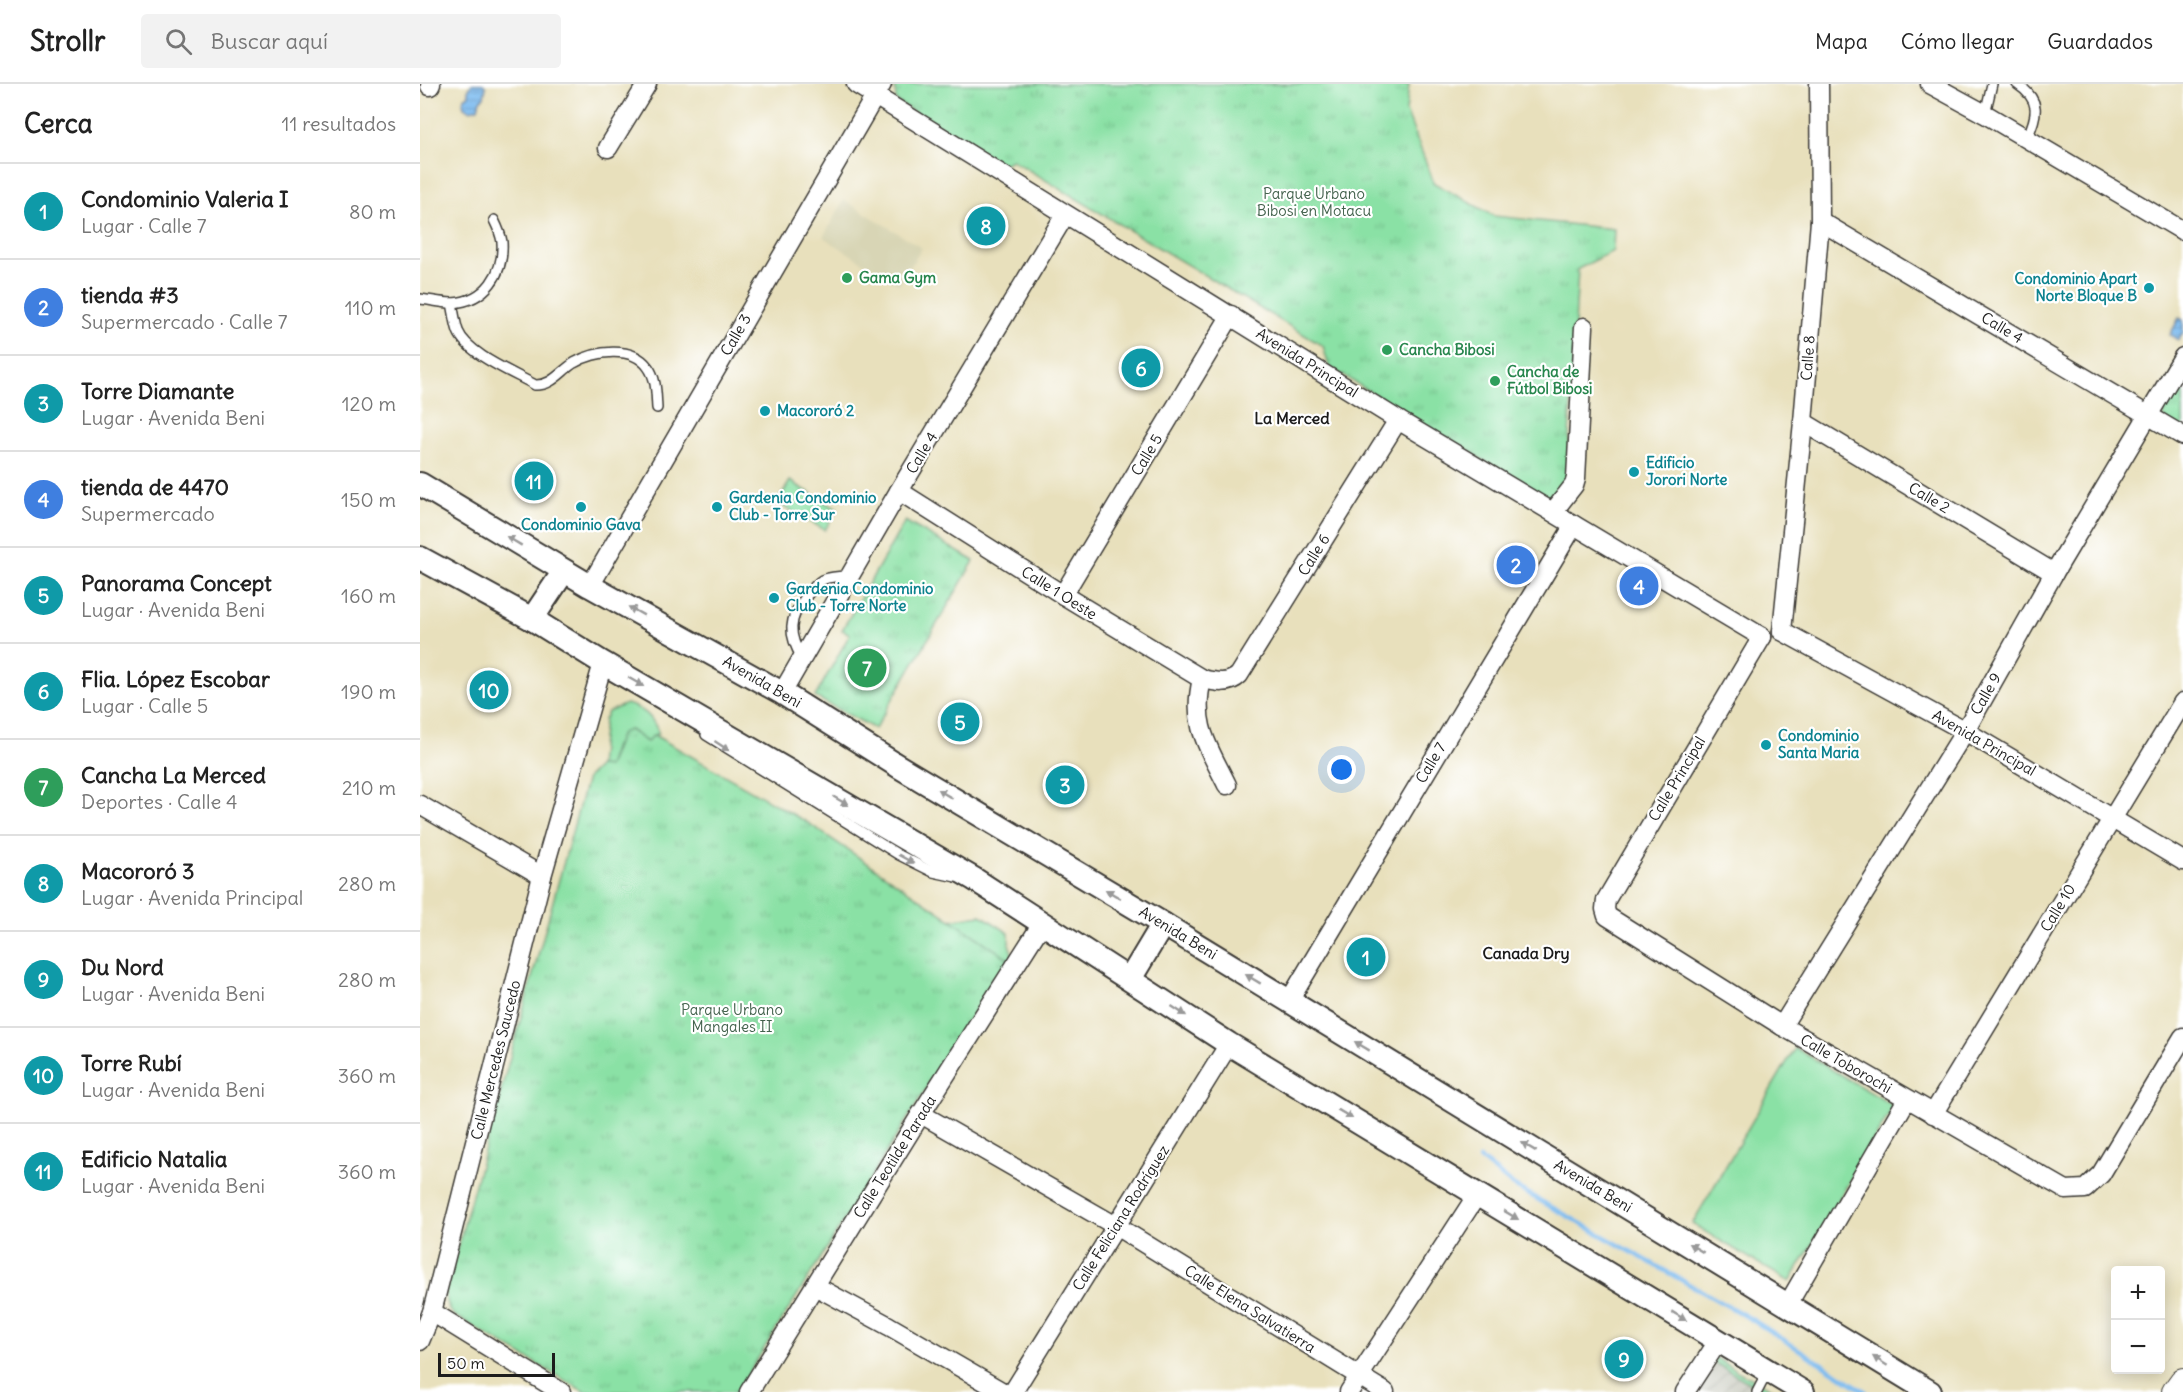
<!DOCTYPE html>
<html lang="es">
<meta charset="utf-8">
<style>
body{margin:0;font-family:Delius,sans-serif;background:#f2f2f2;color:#222}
.controls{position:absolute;right:18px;bottom:18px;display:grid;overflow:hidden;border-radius:6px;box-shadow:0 3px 15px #0003}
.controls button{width:54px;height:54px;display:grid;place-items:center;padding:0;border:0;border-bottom:2px solid #e0e0e0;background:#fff;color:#222;font:30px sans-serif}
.scale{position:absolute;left:18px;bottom:15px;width:117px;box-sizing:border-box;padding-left:6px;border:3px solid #1c1c1c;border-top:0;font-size:16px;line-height:21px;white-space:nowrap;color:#1c1c1c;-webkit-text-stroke:4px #fff;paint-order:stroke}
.you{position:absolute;left:922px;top:686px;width:21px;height:21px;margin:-15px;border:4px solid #fff;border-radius:50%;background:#1a73e8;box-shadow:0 0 0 9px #1a73e833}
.badge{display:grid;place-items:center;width:39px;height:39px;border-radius:50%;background:#1f6fb2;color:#fff;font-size:20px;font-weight:700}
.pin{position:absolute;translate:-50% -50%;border:3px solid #fff;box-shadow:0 2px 6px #0006}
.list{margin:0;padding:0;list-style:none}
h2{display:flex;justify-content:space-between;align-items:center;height:78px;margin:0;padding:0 24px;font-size:26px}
h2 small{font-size:20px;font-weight:400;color:#767676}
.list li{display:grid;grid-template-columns:39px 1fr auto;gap:18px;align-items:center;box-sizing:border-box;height:96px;padding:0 24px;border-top:2px solid #e0e0e0}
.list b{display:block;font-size:22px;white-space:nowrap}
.list p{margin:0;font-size:20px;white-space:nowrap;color:#767676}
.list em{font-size:20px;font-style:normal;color:#767676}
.icon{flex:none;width:33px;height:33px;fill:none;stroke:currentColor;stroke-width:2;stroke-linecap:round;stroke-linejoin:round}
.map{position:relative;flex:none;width:1763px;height:1308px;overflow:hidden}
header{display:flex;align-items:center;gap:36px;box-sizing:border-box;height:84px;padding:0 30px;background:#fff;border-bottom:2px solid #e0e0e0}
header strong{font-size:28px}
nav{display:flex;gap:33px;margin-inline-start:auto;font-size:21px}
.search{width:420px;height:54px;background:#f2f2f2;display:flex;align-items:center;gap:15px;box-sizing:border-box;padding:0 21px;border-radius:6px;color:#767676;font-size:22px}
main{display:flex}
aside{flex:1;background:#fff}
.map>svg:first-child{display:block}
.built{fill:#d8d5b5}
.industrial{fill:url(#industrial-furrows)}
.green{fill:#8ae1a5;stroke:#537e60;stroke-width:1.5}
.park{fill:url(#park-tufts);stroke:#537e60;stroke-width:1.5}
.water{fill:url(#water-rules);stroke:#4c6c86;stroke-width:1.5}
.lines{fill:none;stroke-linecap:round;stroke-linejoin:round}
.stream{stroke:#7cbbf0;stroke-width:4.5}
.service-casing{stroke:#3b3934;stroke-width:12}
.minor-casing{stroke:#3b3934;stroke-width:21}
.tertiary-casing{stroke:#3b3934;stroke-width:26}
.secondary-casing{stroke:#3b3934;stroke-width:28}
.service{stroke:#fff;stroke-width:9}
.minor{stroke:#fff;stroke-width:18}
.tertiary{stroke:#fff;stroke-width:22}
.secondary{stroke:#fff;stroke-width:26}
.oneway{fill:#999}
.leisure-dot{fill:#2e9e5b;stroke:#fff;stroke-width:2}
.culture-dot{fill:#0f9aa8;stroke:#fff;stroke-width:2}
.labels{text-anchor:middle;stroke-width:4.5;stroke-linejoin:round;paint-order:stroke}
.park-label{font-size:15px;fill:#42614c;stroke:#fff}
.leisure-label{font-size:15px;font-weight:bold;fill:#27864d;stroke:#fff;text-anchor:start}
.culture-label{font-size:15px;font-weight:bold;fill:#0d838f;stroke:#fff;text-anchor:start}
.street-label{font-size:15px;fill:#1c1c1c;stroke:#fff}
.neighbourhood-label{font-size:16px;font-weight:bold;fill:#1c1c1c;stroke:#fff}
</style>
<header>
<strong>Strollr</strong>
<div class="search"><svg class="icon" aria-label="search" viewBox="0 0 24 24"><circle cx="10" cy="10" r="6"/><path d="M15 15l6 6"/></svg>Buscar aquí</div>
<nav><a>Mapa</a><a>Cómo llegar</a><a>Guardados</a></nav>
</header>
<main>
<aside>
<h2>Cerca<small>11 resultados</small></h2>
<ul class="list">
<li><span class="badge" style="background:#0f9aa8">1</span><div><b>Condominio Valeria I</b><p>Lugar · Calle 7</p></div><em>80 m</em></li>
<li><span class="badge" style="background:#3f7fe0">2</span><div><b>tienda #3</b><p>Supermercado · Calle 7</p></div><em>110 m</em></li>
<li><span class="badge" style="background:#0f9aa8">3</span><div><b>Torre Diamante</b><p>Lugar · Avenida Beni</p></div><em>120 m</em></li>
<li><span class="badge" style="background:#3f7fe0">4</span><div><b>tienda de 4470</b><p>Supermercado</p></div><em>150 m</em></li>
<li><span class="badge" style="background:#0f9aa8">5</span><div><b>Panorama Concept</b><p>Lugar · Avenida Beni</p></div><em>160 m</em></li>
<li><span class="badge" style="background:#0f9aa8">6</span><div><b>Flia. López Escobar</b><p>Lugar · Calle 5</p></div><em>190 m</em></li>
<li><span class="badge" style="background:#2e9e5b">7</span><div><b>Cancha La Merced</b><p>Deportes · Calle 4</p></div><em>210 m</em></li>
<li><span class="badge" style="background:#0f9aa8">8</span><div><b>Macororó 3</b><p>Lugar · Avenida Principal</p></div><em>280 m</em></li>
<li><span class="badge" style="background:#0f9aa8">9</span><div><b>Du Nord</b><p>Lugar · Avenida Beni</p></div><em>280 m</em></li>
<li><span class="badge" style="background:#0f9aa8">10</span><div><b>Torre Rubí</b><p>Lugar · Avenida Beni</p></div><em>360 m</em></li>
<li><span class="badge" style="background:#0f9aa8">11</span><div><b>Edificio Natalia</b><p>Lugar · Avenida Beni</p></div><em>360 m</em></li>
</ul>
</aside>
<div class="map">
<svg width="1763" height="1308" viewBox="0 0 1763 1308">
<defs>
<pattern id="industrial-furrows" width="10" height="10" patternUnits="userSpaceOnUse" patternTransform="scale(1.5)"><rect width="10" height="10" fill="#c4c6b9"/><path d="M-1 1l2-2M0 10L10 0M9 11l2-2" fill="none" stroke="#a8aa9e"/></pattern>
<pattern id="park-tufts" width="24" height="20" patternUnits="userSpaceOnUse" patternTransform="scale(1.5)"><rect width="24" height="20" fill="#8ae1a5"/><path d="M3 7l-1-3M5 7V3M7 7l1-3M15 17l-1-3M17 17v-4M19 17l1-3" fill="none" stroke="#76c08d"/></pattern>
<pattern id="water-rules" width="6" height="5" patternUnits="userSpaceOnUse" patternTransform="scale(1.5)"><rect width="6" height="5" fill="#7cbbf0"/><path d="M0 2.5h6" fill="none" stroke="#6ba0cd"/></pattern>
</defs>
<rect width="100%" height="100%" fill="#fff"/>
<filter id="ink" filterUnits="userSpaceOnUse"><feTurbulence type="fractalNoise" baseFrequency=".0167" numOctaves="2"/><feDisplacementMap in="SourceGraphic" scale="12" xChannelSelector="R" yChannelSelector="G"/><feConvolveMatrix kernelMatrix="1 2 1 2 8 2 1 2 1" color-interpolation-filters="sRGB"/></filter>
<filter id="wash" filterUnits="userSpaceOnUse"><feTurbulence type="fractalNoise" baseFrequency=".008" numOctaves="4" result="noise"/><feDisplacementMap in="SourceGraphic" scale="24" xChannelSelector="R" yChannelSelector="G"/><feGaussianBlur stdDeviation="1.35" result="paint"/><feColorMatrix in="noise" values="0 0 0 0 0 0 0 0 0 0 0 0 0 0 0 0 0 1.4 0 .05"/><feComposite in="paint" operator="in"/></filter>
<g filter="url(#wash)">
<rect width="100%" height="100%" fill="#e8e0bc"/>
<path class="built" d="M424 116 502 164 479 201 403 153Z"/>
<path class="industrial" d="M1295 1279 1342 1308H1275Z"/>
<g class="green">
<path d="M370 397 417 425 405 446 357 419Z"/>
<path d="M206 620C224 624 233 633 239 650L234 651 227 658 210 646 195 662 188 683 179 682 184 636 188 628Z"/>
<path d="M561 831 589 849V860L596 880 530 836Z"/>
<path d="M1375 964 1474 1022 1370 1198 1272 1140Z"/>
<path d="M1293 1272 1317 1287 1357 1308H1345L1295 1279Z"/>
</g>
<g class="park">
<path d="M475 0H989L986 27 1014 99 1074 132 1194 145 1193 167 1158 185 1147 391 1140 409 1129 414 1119 410 909 283 903 262 592 76 579 82 476 17Z"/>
<path d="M1763 285V348L1744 336V316Z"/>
<path d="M485 437 554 477 455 645 395 613 430 550 422 546Z"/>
<path d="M209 646 227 658 234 651 388 739 596 880 557 923 317 1308H165L35 1232 29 1226 25 1209 167 694 179 682 188 683 201 649Z"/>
</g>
<g class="water">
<path d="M52 0H63L66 3 64 13 60 16 58 24 50 26 44 23C42 17 43 14 49 11L48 6Z"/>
<path d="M1759 234 1763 236V248L1758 256 1750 251Z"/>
</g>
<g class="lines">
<path class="stream" d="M1060 1075 1094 1102 1331 1235 1446 1308"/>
</g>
</g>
<g filter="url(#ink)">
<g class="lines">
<defs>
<g id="service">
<path d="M1597 0C1621 16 1618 30 1607 54"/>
<path d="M1565 30 1572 0"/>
<path d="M0 215C10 216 22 219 32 219 66 217 84 189 82 158 81 151 77 142 74 136"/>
<path d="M32 219C34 228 35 238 38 247 47 270 94 289 115 301 132 302 141 287 154 279 175 267 212 261 228 283 237 295 236 311 237 324"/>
<path d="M382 574C368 551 368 535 385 514 390 508 395 500 402 496 409 492 422 493 430 491"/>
<path d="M286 651 479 771 513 788 536 793"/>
<path d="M1337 1308 1348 1287"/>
</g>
<g id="minor">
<path d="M436 0 978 336 1342 553"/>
<path d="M1510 0 1565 30 1763 147"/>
<path d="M10 2 11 0"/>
<path d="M188 64 227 0"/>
<path d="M1400 137 1763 352"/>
<path d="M1383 338 1634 489"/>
<path d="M479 407 643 511 782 595C795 598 809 601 819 591L978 336"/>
<path d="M1133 428 1154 401 1156 394 1164 243"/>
<path d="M170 502 462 0"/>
<path d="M643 511 811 231"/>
<path d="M1362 547 1383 338 1400 137 1399 0"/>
<path d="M1362 547 1545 647 1763 777"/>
<path d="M1342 553 1186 816 1185 825 1187 832 1362 942 1646 1106 1665 1105 1681 1090 1763 953"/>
<path d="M782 595C771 641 788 662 807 701"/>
<path d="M362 609 479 407 645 131"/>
<path d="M0 721 122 792"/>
<path d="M869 917 1154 441"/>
<path d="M1362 942 1545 647 1634 489 1763 273"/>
<path d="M501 1030 696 1142 965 1308"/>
<path d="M1513 1030 1763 618"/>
<path d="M395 1202 469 1242 583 1308"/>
<path d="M1368 1220 1487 1015"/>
<path d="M12 1228 141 1308"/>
<path d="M0 1257 12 1228 122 792 183 579"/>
<path d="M329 1308 501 1030 623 838"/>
<path d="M593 1308 809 960"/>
<path d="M929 1308 1057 1111"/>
<path d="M1265 1308 1299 1256"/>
</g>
<g id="tertiary">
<path d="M0 400 170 502 362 609 478 682 743 840 1510 1308"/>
<path d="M0 474 112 535 183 579 554 795 809 960 1383 1308"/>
<path d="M112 535 144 487"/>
<path d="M710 895 743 840"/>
</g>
<path id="secondary" d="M1755 1308 1763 1297"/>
</defs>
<use href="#service" class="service-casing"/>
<use href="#minor" class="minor-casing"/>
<use href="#tertiary" class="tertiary-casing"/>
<use href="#secondary" class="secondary-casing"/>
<use href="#service" class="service"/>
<use href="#minor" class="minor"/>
<use href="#tertiary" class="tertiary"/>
<use href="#secondary" class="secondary"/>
</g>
<defs><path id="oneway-solid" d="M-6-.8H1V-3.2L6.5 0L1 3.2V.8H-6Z" transform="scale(1.5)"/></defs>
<g class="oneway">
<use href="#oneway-solid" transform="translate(94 457) rotate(-149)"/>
<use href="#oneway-solid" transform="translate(216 527) rotate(-151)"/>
<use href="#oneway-solid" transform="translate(216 598) rotate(30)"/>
<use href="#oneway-solid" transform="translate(302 662) rotate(33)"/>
<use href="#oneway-solid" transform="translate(525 710) rotate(-149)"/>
<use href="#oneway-solid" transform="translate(421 717) rotate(30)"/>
<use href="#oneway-solid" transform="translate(486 775) rotate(29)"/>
<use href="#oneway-solid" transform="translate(693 810) rotate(-149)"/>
<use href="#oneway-solid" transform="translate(833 895) rotate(-149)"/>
<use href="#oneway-solid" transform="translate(759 927) rotate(33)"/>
<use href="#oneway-solid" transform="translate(942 962) rotate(-149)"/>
<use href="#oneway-solid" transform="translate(925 1030) rotate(31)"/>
<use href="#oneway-solid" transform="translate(1109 1063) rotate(-149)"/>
<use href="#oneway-solid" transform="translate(1091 1131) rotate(31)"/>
<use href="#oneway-solid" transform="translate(1276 1164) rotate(-149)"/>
<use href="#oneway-solid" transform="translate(1259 1232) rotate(31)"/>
<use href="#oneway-solid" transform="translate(1460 1277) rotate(-148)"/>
</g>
</g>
<g class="leisure-dot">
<circle cx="427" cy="194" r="6"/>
<circle cx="967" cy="266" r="6"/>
<circle cx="1075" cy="297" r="6"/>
</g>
<g class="culture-dot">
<circle cx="1729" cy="204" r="6"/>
<circle cx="345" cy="327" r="6"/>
<circle cx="1214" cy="388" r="6"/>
<circle cx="161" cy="423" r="6"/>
<circle cx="297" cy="423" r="6"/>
<circle cx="354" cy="514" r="6"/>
<circle cx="1346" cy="661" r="6"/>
</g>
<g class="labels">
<g class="park-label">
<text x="894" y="115">Parque Urbano<tspan x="894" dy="17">Bibosi en Motacu</tspan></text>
<text x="312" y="931">Parque Urbano<tspan x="312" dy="17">Mangales II</tspan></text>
</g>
<g class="leisure-label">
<text x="439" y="199">Gama Gym</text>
<text x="979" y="271">Cancha Bibosi</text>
<text x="1087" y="293">Cancha de<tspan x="1087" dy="17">Fútbol Bibosi</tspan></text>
</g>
<g class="culture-label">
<text x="1717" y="200" text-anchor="end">Condominio Apart<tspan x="1717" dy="17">Norte Bloque B</tspan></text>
<text x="357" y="332">Macororó 2</text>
<text x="1226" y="384">Edificio<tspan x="1226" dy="17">Jorori Norte</tspan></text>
<text x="309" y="419">Gardenia Condominio<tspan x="309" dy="17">Club - Torre Sur</tspan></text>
<text x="161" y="446" text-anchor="middle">Condominio Gava</text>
<text x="366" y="510">Gardenia Condominio<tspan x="366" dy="17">Club - Torre Norte</tspan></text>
<text x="1358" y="657">Condominio<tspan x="1358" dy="17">Santa Maria</tspan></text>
</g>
<g class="street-label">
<text transform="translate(1582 244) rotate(31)" y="5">Calle 4</text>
<text transform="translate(316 251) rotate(-60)" y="5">Calle 3</text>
<text transform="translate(1388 274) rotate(-86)" y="5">Calle 8</text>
<text transform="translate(887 279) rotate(32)" y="5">Avenida Principal</text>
<text transform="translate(502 369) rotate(-59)" y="5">Calle 4</text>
<text transform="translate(727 371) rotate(-59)" y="5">Calle 5</text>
<text transform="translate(1509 414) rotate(31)" y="5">Calle 2</text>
<text transform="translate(894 471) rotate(-58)" y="5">Calle 6</text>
<text transform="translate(639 509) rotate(32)" y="5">Calle 1 Oeste</text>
<text transform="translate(342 598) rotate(30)" y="5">Avenida Beni</text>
<text transform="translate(1566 610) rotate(-60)" y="5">Calle 9</text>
<text transform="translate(1564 659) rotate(30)" y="5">Avenida Principal</text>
<text transform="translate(1011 679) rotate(-59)" y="5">Calle 7</text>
<text transform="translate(1257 695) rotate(-59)" y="5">Calle Principal</text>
<text transform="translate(1638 824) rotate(-59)" y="5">Calle 10</text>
<text transform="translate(758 849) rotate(31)" y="5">Avenida Beni</text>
<text transform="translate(76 976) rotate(-76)" y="5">Calle Mercedes Saucedo</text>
<text transform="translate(1426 980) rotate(30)" y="5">Calle Toborochi</text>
<text transform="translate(475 1073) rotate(-58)" y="5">Calle Teotilde Parada</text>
<text transform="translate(1173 1102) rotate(31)" y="5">Avenida Beni</text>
<text transform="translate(701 1134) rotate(-58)" y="5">Calle Feliciana Rodríguez</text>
<text transform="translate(830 1225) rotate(32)" y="5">Calle Elena Salvatierra</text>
</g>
<g class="neighbourhood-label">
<text x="872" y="340">La Merced</text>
<text x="1106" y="875">Canada Dry</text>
</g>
</g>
</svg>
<div class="controls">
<button>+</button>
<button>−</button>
</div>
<div class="scale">50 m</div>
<div class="you"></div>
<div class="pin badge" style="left:946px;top:873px;background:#0f9aa8">1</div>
<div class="pin badge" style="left:1096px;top:481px;background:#3f7fe0">2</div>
<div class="pin badge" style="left:645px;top:701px;background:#0f9aa8">3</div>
<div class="pin badge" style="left:1219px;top:502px;background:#3f7fe0">4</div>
<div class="pin badge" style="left:540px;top:638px;background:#0f9aa8">5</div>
<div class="pin badge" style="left:721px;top:284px;background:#0f9aa8">6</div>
<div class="pin badge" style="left:447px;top:584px;background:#2e9e5b">7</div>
<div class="pin badge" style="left:566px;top:142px;background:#0f9aa8">8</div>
<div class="pin badge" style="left:1204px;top:1275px;background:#0f9aa8">9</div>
<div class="pin badge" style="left:69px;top:606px;background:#0f9aa8">10</div>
<div class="pin badge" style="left:114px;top:397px;background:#0f9aa8">11</div>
</div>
</main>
